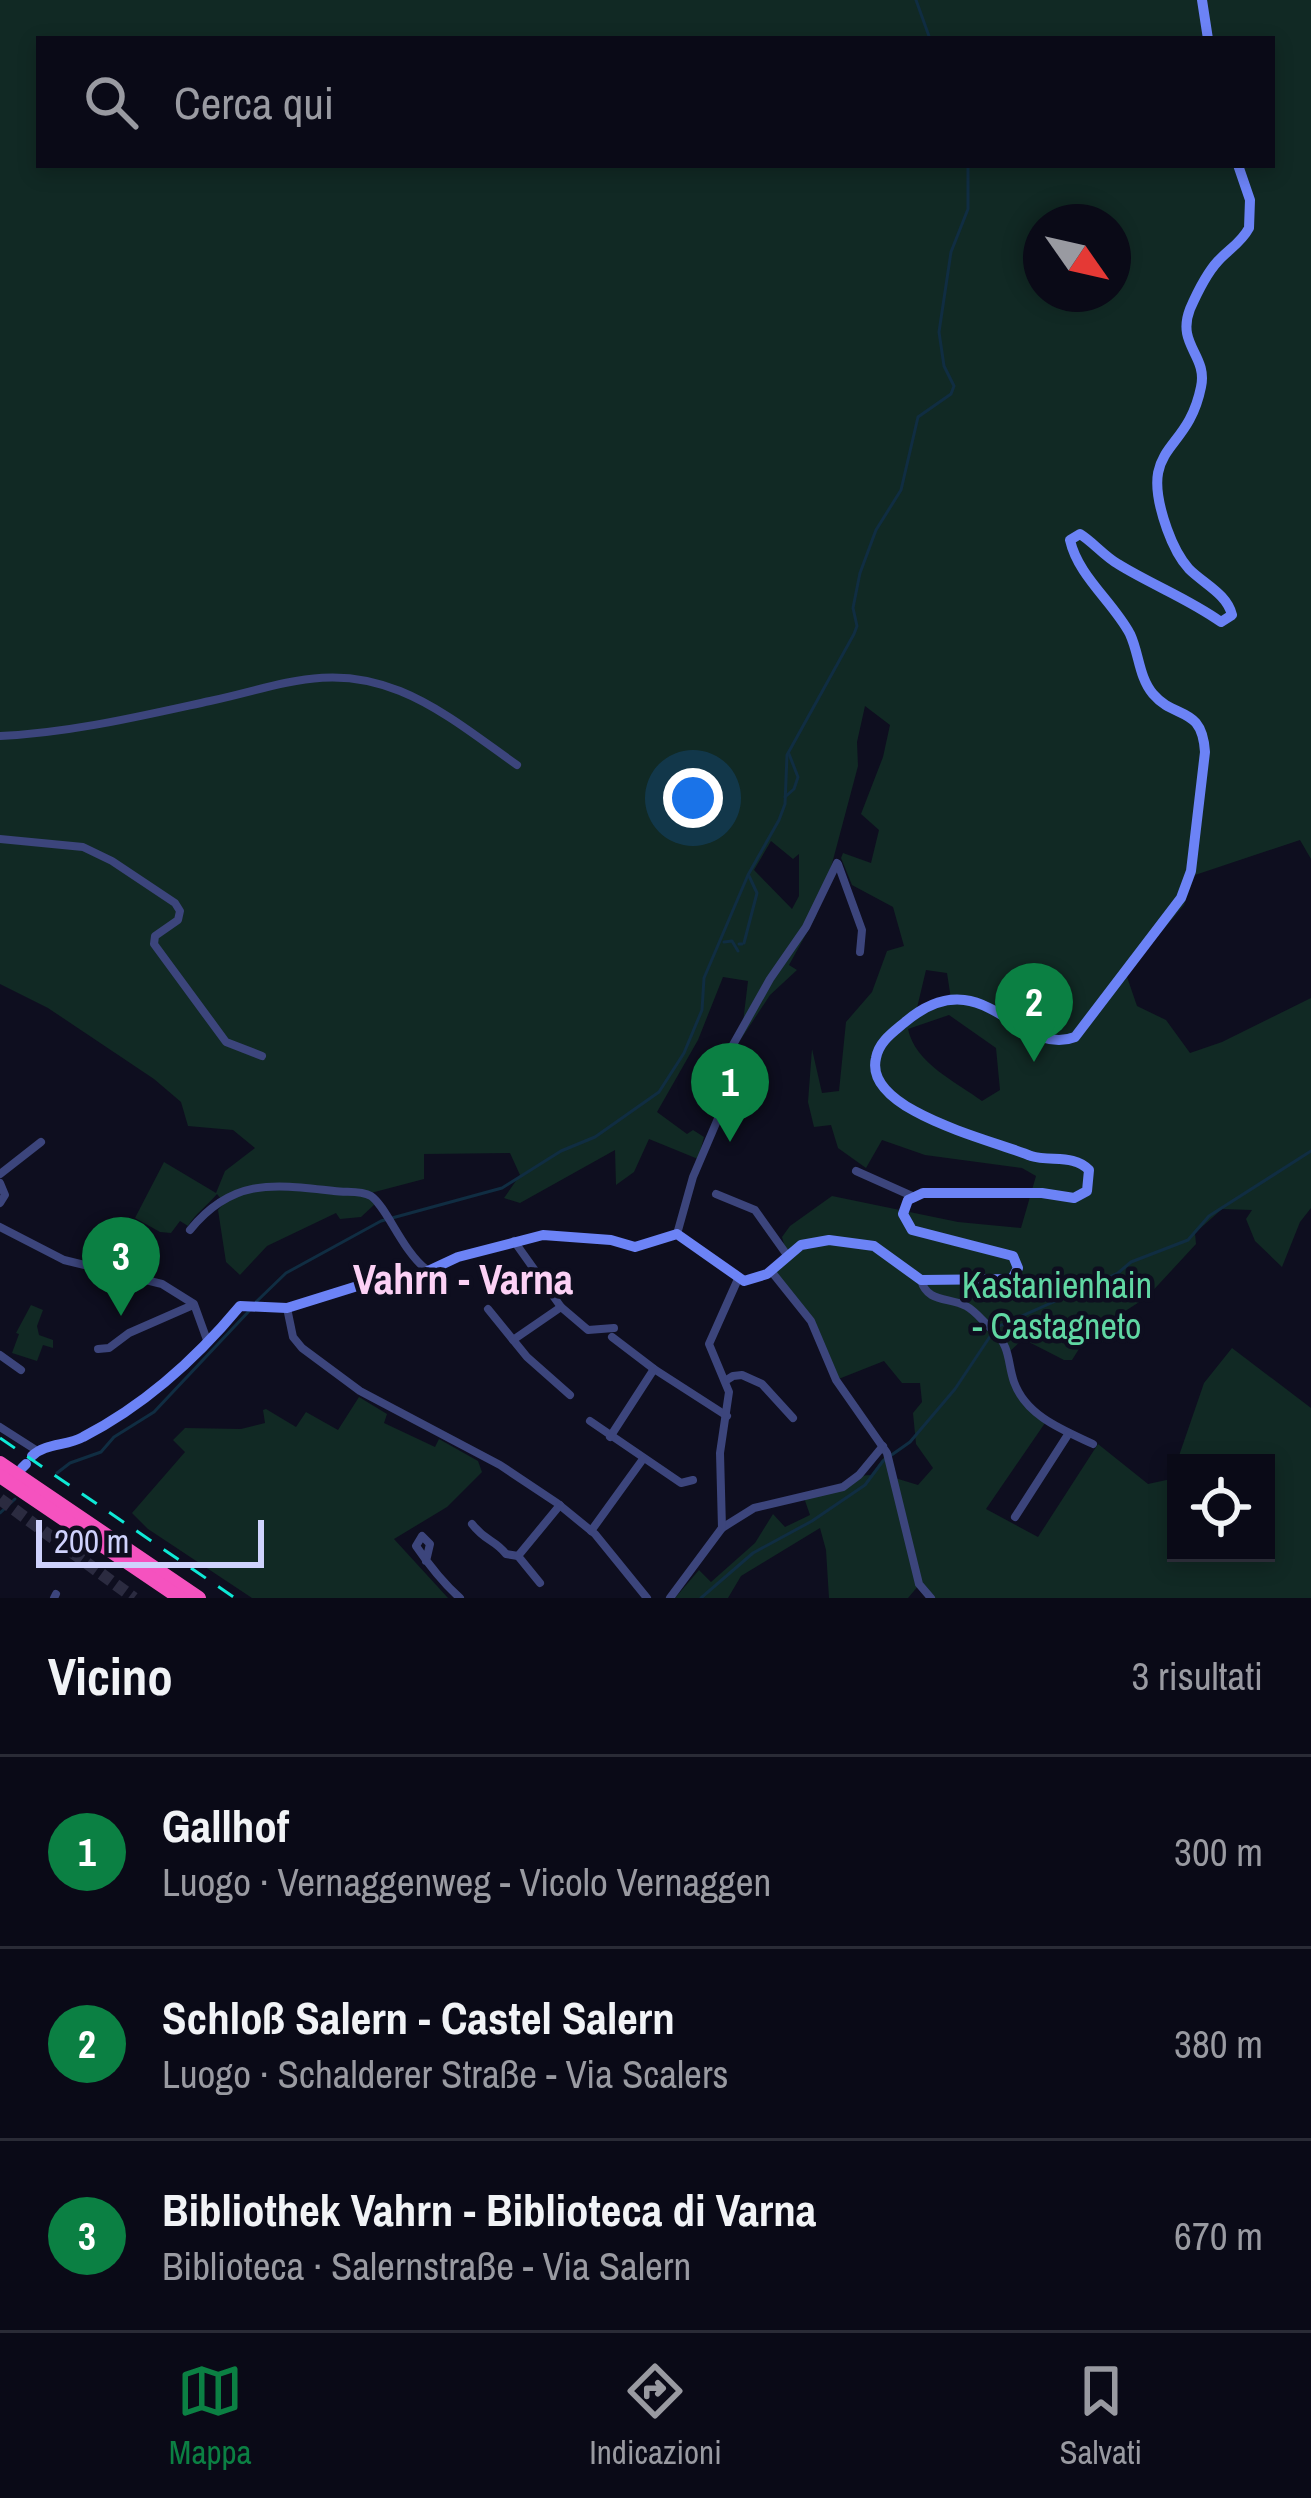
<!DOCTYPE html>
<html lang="it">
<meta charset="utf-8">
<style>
body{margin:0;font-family:"Archivo Narrow",sans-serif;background:#131320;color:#f1f3f6}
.controls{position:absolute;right:36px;bottom:36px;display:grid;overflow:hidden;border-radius:0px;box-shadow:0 6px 18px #0003}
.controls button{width:108px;height:108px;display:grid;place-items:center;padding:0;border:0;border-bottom:3px solid #2a2b36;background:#0a0a17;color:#f1f3f6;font:60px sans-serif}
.compass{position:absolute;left:1023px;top:204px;width:108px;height:108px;border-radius:50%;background:#0a0a17;box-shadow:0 6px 18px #0003;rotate:124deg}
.scale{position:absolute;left:36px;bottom:30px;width:228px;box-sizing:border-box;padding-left:12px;border:6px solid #cfd2fc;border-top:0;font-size:33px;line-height:42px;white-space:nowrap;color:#cfd2fc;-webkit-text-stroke:9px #0e0e1f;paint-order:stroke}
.you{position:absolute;left:693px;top:798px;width:42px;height:42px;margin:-30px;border:9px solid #fff;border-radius:50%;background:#1a73e8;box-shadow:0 0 0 18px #1a73e833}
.badge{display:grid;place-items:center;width:78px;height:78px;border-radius:50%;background:#0b8043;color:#fff;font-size:39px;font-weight:700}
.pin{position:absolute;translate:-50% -99px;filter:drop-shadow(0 3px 6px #0008)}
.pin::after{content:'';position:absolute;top:63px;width:42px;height:36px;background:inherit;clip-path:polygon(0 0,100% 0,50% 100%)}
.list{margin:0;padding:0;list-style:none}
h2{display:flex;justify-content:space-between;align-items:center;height:156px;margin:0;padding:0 48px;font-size:51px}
h2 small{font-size:39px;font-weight:400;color:#999aa1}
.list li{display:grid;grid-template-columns:78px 1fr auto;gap:36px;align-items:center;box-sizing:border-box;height:192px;padding:0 48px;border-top:3px solid #2a2b36}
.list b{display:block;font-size:45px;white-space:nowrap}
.list p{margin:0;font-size:39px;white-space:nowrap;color:#999aa1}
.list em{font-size:39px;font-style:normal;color:#999aa1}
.icon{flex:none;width:66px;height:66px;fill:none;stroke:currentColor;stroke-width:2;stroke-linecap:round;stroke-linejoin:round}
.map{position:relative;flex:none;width:1311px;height:1598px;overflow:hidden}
.search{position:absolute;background:#0a0a17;box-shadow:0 6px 18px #0003;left:36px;right:36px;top:36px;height:132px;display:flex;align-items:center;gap:30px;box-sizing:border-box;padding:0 42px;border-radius:0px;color:#999aa1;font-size:45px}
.sheet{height:732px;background:#0a0a17}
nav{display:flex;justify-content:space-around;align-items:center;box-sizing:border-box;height:168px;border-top:3px solid #2a2b36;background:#0a0a17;font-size:33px;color:#999aa1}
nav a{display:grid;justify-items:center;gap:6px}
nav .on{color:#0b8043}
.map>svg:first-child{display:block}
.green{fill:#112924;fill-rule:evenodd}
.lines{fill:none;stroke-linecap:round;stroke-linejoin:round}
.stream{stroke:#102d42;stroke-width:3}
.primary-tunnel{stroke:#2b2b40;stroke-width:12;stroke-dasharray:12 6;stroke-linecap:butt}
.street{stroke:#3c457c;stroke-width:8}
.secondary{stroke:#6c83f6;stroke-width:10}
.highway{stroke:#f552bf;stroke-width:14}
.rail{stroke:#0ee9d6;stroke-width:3;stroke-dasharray:18 15;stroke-linecap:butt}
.labels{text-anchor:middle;stroke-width:9;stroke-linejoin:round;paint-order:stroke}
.park-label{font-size:36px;fill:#60d7a3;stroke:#0e0e1f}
.quarter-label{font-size:42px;font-weight:bold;fill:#fcd1f5;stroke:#0e0e1f}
</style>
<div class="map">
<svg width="1311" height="1598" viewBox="0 0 1311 1598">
<rect width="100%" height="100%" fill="#0e0e1f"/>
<g class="green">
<path d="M0 0H1311V859L1300 840 1195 875 1184 905 1126 974 1137 1006 1166 1020 1190 1053 1222 1042 1311 998V1208L1300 1222 1282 1267 1255 1241 1246 1219 1252 1210 1222 1209 1195 1233 1196 1244 1147 1297 1116 1317 1103 1342 1089 1333 1072 1360H1064L1023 1339 1008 1353 1010 1377 1045 1423 986 1509 1038 1537 1098 1444 1148 1484 1171 1479 1204 1383 1232 1348 1311 1408V1598H931L919 1585 908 1598H829L826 1550 820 1528 741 1576 728 1598H675L699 1570 711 1582 755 1543 773 1514 785 1527 810 1515 803 1495C832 1493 847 1475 871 1475L887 1453 895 1478 918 1485 933 1468 916 1444 913 1413 922 1402 920 1383H902L884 1361 836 1380 811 1321 771 1271 787 1255 782 1237 790 1226 832 1196 958 1222 1021 1228 1036 1176 1022 1168 925 1155 882 1140 866 1168 838 1148 831 1125 814 1127 808 1102 812 1049 822 1093 839 1091 846 1022 872 992 887 951 904 946 893 907 852 885 841 858 843 853 871 863 879 830 861 814 883 757 890 725 865 706 857 742 858 766 833 860 816 916 789 965 797 970 770 995 741 1039 748 981 723 977 698 1040 657 1112 687 1134 693 1130 704 1137 698 1159 649 1139 634 1172 616 1185 615 1150 520 1203 504 1198 520 1175 510 1153 424 1154V1179L367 1194 375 1204 361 1217 340 1219 336 1213 267 1246 240 1275 226 1262 218 1210 224 1203 217 1194C208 1205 195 1214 188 1226L180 1221 171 1233 160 1232 135 1218 164 1162 216 1193 225 1171 255 1148 233 1130 188 1126 181 1102 154 1079 48 1008 0 984ZM39 39H1272V165H39ZM1041 222H1113V294H1041ZM771 841 793 859 799 854V896L792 909 754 870ZM926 970 947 973 951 999 916 1012ZM949 1015 996 1048 1000 1090 982 1101C956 1082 915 1063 908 1029ZM1176 1463H1266V1553H1176Z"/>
<path d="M31 1305 43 1310 37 1326 39 1335 53 1340V1348L43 1345 37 1361 12 1353 19 1334 16 1333Z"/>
<path d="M359 1397 387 1414 384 1423 435 1447 439 1439 478 1461 482 1472 447 1507 394 1539 448 1598H252L148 1529 132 1513 185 1452 173 1440 185 1428 241 1429 265 1423 263 1410 266 1409 296 1427 306 1412 338 1430Z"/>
</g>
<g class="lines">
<g class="stream">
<path d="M916 0 930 39"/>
<path d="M785 797 794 789 798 777 789 754"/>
<path d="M724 942 732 941 738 951"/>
<path d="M744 943 757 893 749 876"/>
<path d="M739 944H742"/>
<path d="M256 1302 286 1273 381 1221 502 1188 561 1151 595 1137 659 1092 684 1053 702 1010 704 978 748 875 779 820 785 804 787 755 854 634 857 626 853 608 860 573 876 530 901 490 918 417 951 394 954 386 944 366 939 332 951 252 968 209V165"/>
<path d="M997 1327 1118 1273 1131 1262 1188 1240 1209 1216 1311 1151"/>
<path d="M57 1473 70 1463 101 1452 114 1437 154 1412 250 1310"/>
<path d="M0 1513 15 1499"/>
<path d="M701 1598 753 1553 812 1521 865 1485 883 1461 910 1442 955 1389 991 1335"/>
</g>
<path class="primary-tunnel" d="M0 1499 134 1598"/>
<g class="street">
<path d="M0 736C70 733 141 716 210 701 280 686 329 662 400 691 442 708 480 739 517 765"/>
<path d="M0 839 83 847 112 861 175 903 180 911 178 920 155 936 154 944 226 1042 262 1056"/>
<path d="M838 864 862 930 860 952"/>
<path d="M856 1171 912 1196"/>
<path d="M0 1174 41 1142"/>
<path d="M0 1183 5 1195 0 1203"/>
<path d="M716 1194 755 1210 787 1255"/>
<path d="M0 1227 64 1260 162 1284 194 1304 207 1340"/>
<path d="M190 1230C232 1178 273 1184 334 1191 346 1193 360 1190 371 1196 387 1207 402 1251 427 1270"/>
<path d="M677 1234 693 1177 728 1095 725 1059 770 979 806 927 837 863"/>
<path d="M514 1241 561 1307"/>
<path d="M771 1271 811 1321 836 1380 887 1453 919 1584 931 1598"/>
<path d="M921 1280C927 1303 949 1297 966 1306 976 1311 985 1324 994 1331 1011 1348 1007 1361 1014 1382 1026 1416 1063 1430 1093 1444"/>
<path d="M287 1308 293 1337 302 1348 360 1391 500 1465 557 1503 595 1534 647 1598"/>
<path d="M488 1309 527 1357 570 1395"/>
<path d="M612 1337 654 1369 727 1416"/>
<path d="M513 1340 561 1307 588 1330 614 1328"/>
<path d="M98 1349 109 1348 129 1333 193 1305"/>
<path d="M0 1355 21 1370"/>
<path d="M725 1381 733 1376 742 1375 762 1384 793 1418"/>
<path d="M590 1421 681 1483 693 1480"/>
<path d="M0 1427 36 1450"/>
<path d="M610 1437 654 1369"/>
<path d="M1015 1517 1069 1433"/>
<path d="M472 1524C486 1542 494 1539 506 1554L518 1556"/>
<path d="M722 1528 754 1508 843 1487 859 1475 883 1446"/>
<path d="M591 1531 643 1459"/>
<path d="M426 1561 430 1544 422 1536 416 1546C429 1565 443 1583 460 1598"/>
<path d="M540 1583 518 1556 560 1505"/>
<path d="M54 1598 56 1594"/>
<path d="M670 1598 722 1528 720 1453 729 1392 709 1344 738 1279"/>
</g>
<g class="secondary">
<path d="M1202 0 1208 39"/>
<path d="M32 1456C45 1443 67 1446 83 1437 145 1405 196 1359 240 1306L287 1308 364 1284 398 1285 458 1257 543 1235 611 1240 635 1247 677 1234 744 1281 767 1274 801 1245 829 1240 874 1246 921 1280 1012 1279 1018 1268 1013 1256 912 1230 903 1214 908 1200 923 1193H1042L1074 1198 1087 1191 1089 1170C1074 1154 1051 1162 1031 1156 993 1140 863 1111 876 1058 879 1042 892 1033 904 1023 983 955 1019 1059 1075 1037L1181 898 1191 871 1205 752C1202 705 1175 720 1153 694 1139 678 1139 653 1130 634 1113 602 1078 576 1070 540L1080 534C1093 542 1104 556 1118 564 1152 585 1189 599 1221 622L1232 615C1227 594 1204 584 1189 569 1179 558 1172 543 1167 529 1136 442 1187 457 1201 387 1208 355 1176 345 1190 309 1197 293 1206 274 1218 261 1229 249 1241 243 1249 228L1250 200 1238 165"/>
<path d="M22 1468 26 1464"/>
</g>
<g class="highway">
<path d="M0 1463 199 1598"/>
<path d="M0 1476 180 1598"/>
</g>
<path class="rail" d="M0 1438 235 1598"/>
</g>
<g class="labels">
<g class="park-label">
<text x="1057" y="1298">Kastanienhain<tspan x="1057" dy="41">- Castagneto</tspan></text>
</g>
<g class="quarter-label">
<text x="463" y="1294">Vahrn - Varna</text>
</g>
</g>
</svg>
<div class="controls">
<button><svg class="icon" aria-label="locate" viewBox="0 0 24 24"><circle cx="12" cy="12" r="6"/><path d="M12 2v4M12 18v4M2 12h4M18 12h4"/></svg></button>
</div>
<svg class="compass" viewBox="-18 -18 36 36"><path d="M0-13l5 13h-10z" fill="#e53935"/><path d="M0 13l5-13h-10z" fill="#999aa1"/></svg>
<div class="scale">200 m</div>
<div class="you"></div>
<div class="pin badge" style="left:730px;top:1142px">1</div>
<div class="pin badge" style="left:1034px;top:1062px">2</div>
<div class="pin badge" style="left:121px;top:1316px">3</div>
<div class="search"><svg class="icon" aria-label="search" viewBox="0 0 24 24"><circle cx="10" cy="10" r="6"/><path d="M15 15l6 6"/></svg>Cerca qui</div>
</div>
<section class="sheet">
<h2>Vicino<small>3 risultati</small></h2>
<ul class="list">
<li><span class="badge">1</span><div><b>Gallhof</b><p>Luogo · Vernaggenweg - Vicolo Vernaggen</p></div><em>300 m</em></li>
<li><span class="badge">2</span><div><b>Schloß Salern - Castel Salern</b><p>Luogo · Schalderer Straße - Via Scalers</p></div><em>380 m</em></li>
<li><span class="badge">3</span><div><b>Bibliothek Vahrn - Biblioteca di Varna</b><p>Biblioteca · Salernstraße - Via Salern</p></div><em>670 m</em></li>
</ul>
</section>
<nav>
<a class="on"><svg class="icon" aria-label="map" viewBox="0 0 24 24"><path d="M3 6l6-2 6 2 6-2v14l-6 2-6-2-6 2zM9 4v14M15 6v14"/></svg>Mappa</a>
<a><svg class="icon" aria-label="directions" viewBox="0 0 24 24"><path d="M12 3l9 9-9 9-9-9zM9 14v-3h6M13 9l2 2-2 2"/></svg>Indicazioni</a>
<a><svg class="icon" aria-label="saved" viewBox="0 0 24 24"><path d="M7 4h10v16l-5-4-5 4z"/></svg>Salvati</a>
</nav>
